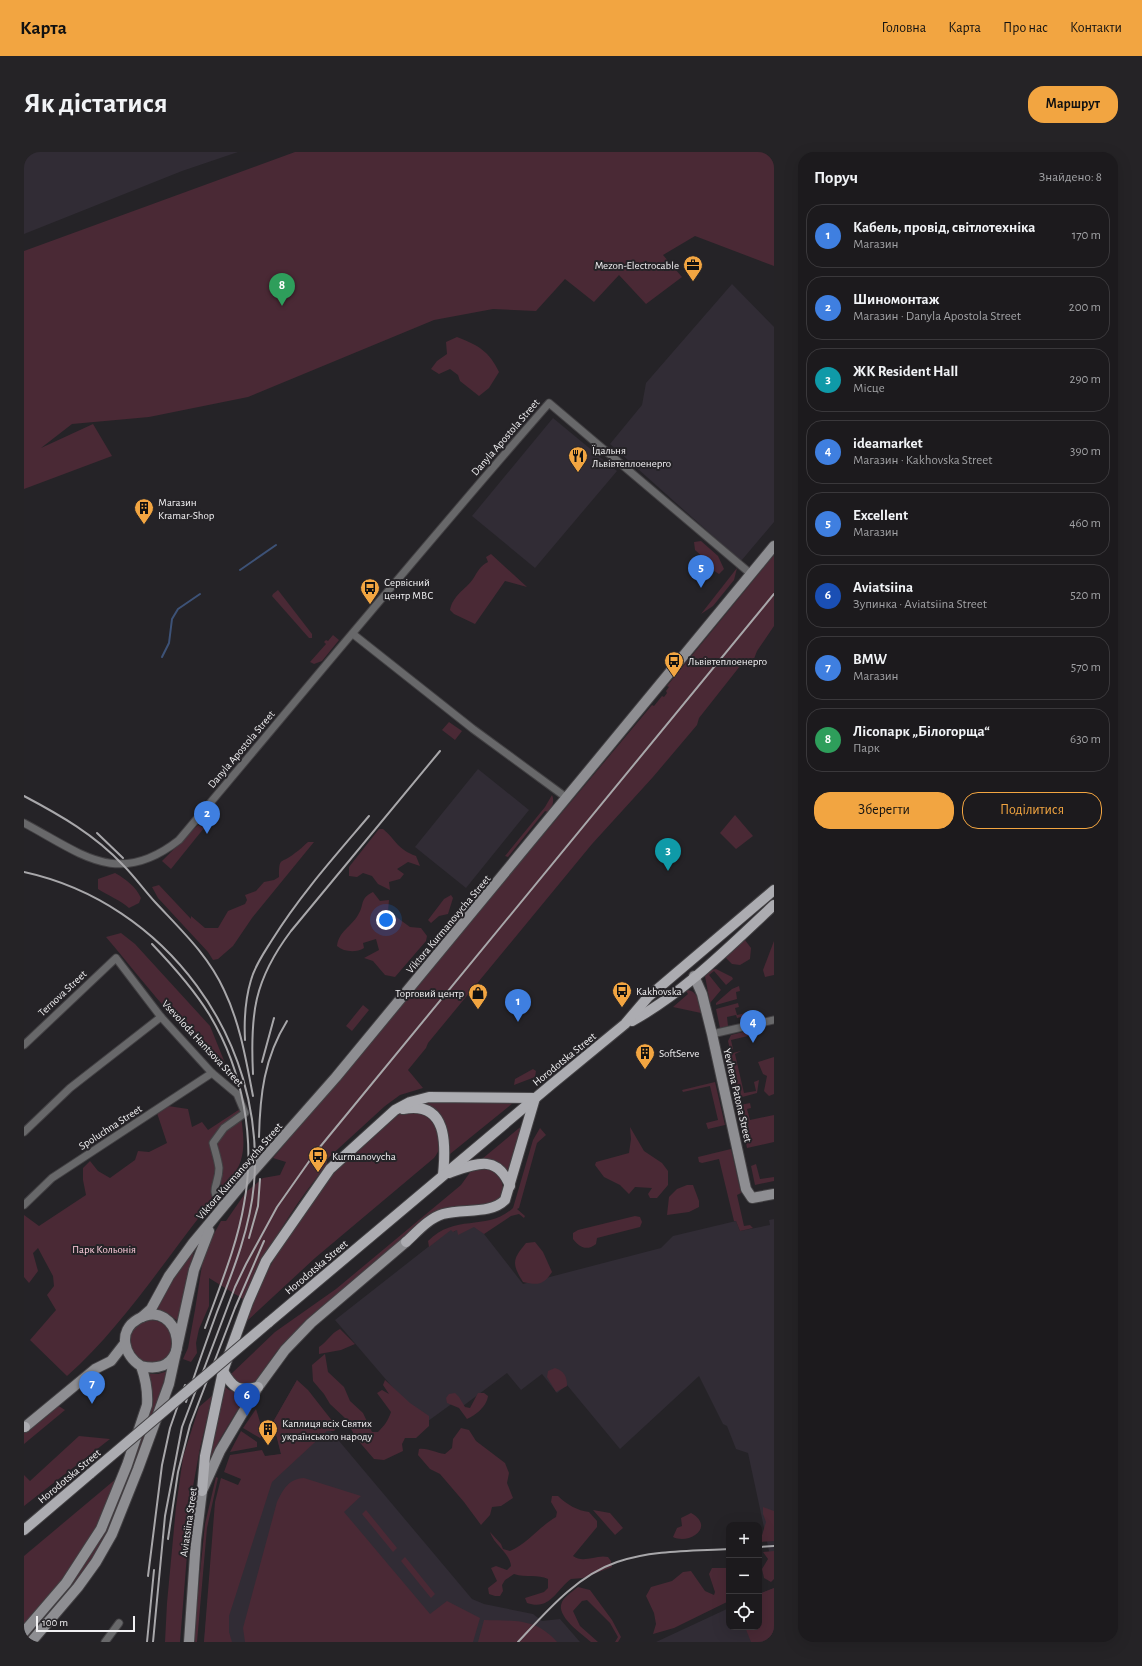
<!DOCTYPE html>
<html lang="uk">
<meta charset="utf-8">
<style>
body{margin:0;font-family:"Alegreya Sans",sans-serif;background:#252326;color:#f1f3f6}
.controls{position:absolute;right:12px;bottom:12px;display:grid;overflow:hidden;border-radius:8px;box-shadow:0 4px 16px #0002}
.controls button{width:36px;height:36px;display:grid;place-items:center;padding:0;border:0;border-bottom:1px solid #3a383b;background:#1c1a1d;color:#f1f3f6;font:20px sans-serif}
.scale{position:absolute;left:12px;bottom:10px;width:99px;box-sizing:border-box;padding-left:4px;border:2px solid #f1f0f2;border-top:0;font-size:11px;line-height:14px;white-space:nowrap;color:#f1f0f2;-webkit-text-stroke:3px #252327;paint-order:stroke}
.you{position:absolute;left:362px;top:768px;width:14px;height:14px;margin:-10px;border:3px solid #fff;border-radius:50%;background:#1a73e8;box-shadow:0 0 0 6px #1a73e833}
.badge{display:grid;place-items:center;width:26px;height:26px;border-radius:50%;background:#f2a541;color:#fff;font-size:13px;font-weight:700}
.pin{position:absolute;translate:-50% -33px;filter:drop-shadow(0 1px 2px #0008)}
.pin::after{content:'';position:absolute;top:21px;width:14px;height:12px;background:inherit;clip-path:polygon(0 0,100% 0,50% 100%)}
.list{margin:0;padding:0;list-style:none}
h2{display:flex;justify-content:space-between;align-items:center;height:52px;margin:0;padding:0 16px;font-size:17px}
h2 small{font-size:13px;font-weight:400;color:#a0a1a4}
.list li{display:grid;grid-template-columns:26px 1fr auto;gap:12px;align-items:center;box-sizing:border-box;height:64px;margin:0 8px 8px;padding:0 8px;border:1px solid #3a383b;border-radius:16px}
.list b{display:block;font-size:15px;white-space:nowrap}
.list p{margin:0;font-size:13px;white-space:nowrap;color:#a0a1a4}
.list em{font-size:13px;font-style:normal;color:#a0a1a4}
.actions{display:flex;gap:8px;padding:12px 16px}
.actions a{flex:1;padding:9px 0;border:1px solid #f2a541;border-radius:16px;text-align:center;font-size:14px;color:#f2a541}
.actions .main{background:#f2a541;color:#111}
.icon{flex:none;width:22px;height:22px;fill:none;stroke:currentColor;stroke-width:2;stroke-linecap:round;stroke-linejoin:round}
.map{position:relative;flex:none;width:750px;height:1490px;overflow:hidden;border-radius:16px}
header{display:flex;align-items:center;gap:24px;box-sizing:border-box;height:56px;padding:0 20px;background:#f2a541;color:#111}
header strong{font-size:19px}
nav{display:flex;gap:22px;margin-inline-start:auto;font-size:14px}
.intro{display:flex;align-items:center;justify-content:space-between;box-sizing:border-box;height:96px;padding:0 24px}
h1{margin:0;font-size:28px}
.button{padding:10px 18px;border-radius:16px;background:#f2a541;color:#111;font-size:14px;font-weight:700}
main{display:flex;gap:24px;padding:0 24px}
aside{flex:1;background:#1c1a1d;border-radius:16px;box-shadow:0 4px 16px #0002}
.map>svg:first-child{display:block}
.built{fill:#312c35}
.green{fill:#4a2935}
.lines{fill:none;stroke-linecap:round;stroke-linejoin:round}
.stream{stroke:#3d5277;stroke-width:2}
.street-casing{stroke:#424043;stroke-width:9}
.secondary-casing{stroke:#424043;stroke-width:12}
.primary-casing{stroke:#424043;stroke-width:12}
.street{stroke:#68686a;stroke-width:7}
.secondary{stroke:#8e8e92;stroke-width:10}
.primary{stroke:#acacb1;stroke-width:10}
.rail{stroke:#a8a7aa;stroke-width:2}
.primary-bridge-casing{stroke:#424043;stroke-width:12;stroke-linecap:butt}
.primary-bridge{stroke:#acacb1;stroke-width:10}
.labels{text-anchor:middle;stroke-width:4;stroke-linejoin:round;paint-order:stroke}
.poi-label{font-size:11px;fill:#f1f0f2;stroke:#252327;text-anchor:start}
.street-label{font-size:11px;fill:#f1f0f2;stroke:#252327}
.park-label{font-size:11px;fill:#fdccdb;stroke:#252327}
</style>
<header>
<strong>Карта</strong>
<nav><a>Головна</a><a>Карта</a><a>Про нас</a><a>Контакти</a></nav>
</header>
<div class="intro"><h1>Як дістатися</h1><a class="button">Маршрут</a></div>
<main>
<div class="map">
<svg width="750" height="1490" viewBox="0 0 750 1490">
<rect width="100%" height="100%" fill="#252327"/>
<g class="built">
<path d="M0 0H214L158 19 0 82Z"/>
<path d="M708 132 750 175V370L717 409 586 292 618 253 622 231Z"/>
<path d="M529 266 593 319 511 416 448 364Z"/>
<path d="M454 617 505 658 442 736 391 695Z"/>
<path d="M750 1067V1422L724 1301 712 1297 703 1274 699 1272 675 1224 596 1297 543 1233 533 1241 518 1222 497 1238 483 1221 439 1254 433 1248 400 1272 311 1168 427 1077 430 1080 434 1076 453 1073 499 1132 637 1096 649 1084 712 1069 716 1079 746 1073 745 1068Z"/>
<path d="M273 1228 305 1277 448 1447 460 1452 509 1462 518 1469 536 1467 556 1490H180L190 1377 230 1306 257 1302 249 1270Z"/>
<path d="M750 1436V1490H632L705 1456V1475H735V1442Z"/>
</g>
<g class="green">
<path d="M271 0H750V114L671 84 639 103 658 125 622 152 595 123 570 150 541 127 512 159 469 157 410 168 224 245 125 265 48 272 17 296 69 272 88 304 0 337V99Z"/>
<path d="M433 185C454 193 465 199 475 220L465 236 455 244 436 229 434 223 426 217 415 222 407 217 413 209 423 202 422 190Z"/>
<path d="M677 389 694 404 700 417 695 422C684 416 681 406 671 398L670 390Z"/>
<path d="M467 402 503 435 481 429 451 472 430 462 426 458C429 443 441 438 449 427 454 419 456 414 464 410L462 405Z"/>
<path d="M750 403V474L733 499 728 512 725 513 720 509 675 566 673 573 629 625 568 692 404 891 402 896 384 918 399 936 376 943 361 954 303 1007V1013C269 1053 242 1100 219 1147L185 1126V1154L175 1177 172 1191 173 1201 167 1210 159 1207 164 1196 171 1158 180 1100 197 1069H202L222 1040 239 1026 256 1023 262 1010 249 1006 628 553 630 554 638 544 640 545 643 541 642 539 645 535 643 534Z"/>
<path d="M713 416 710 428 689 454 677 462Z"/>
<path d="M254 438 288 482V486H285L248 444 249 442Z"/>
<path d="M309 483 315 488 298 509 290 512 286 510 302 492 300 490 302 488 304 489Z"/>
<path d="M425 570 438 579 431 588 418 578Z"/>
<path d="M528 643C531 650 528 655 524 660L521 659 484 705 481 704 521 655Z"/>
<path d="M711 663 729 684 712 697 696 681Z"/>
<path d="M174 673 180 676 147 717 138 709Z"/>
<path d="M355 677H359C373 689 373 697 392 704L396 714 384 710 373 717 380 722 376 727 365 730 366 738 354 732 348 724 339 721 333 725 325 724V715Z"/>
<path d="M284 690H290L228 766 209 794 194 807 189 808 184 800 134 746 128 735 135 733 167 767V764L181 776H194L204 759 221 752 223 748 221 743 232 739 240 730 250 728 255 725C255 703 257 713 271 701 276 698 279 694 284 690Z"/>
<path d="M91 721C102 727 112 735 117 746L115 751 105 756C98 749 83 743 74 737V727Z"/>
<path d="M349 740 356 749 365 748 364 759 386 775 397 776 403 784 402 789 371 825 361 823 349 809 340 806 355 798 352 787 339 791 340 796C332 801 320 800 313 794 315 779 327 775 334 763 341 752 335 747 349 740Z"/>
<path d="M427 743 429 746 424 762 415 764 407 771 404 768 420 747Z"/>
<path d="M97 781 111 792 186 874 201 911C155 879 118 827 82 785Z"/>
<path d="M721 788 727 796 726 807 716 813 708 812 701 805Z"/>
<path d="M750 789V823L741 825 739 818Z"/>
<path d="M692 817 708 825 709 827 702 833 690 819 685 823 697 838 686 851 681 824 685 818Z"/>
<path d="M715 834 716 839 712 840 713 847 692 853V851L708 837Z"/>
<path d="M664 838C675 840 675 852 677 861L649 855 664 842 662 839Z"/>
<path d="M714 851 715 855 711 856 713 863 732 859 733 866 727 867 726 863 713 866 712 863 703 865 704 874 696 876 692 857Z"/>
<path d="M339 853 345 858 328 879 322 874Z"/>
<path d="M735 876 737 881 707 888 709 897 706 898 704 889 707 883Z"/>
<path d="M717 899 711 902 720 941 732 939 730 930 735 928 733 941 711 947 701 903Z"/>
<path d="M750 905V942L745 944 740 939 743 924 739 922 734 910Z"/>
<path d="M509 917 512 919 511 925 490 933 491 927Z"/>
<path d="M691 930 701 973 684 977 682 971 694 968 686 934 659 940 658 938Z"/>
<path d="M396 950 489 951 426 1002 423 986Z"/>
<path d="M726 951 727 956 723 957 726 968 750 963V990L723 996 716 964 718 960 716 953Z"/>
<path d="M144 954 164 957 168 975 178 970 184 978 216 957C218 973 222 992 217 1008 211 1028 192 1042 180 1059 136 1115 96 1177 43 1224L6 1188 32 1158 23 1143 30 1134 29 1124 14 1096 9 1101 14 1119 5 1131 0 1125V1063L15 1074 62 1043 59 1028V1016L66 1009 74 1019 86 1026 111 1008 114 999 125 1000 143 991 133 961Z"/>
<path d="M394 959C413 969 425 986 410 1006L291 1106 222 1170 236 1133 254 1100 308 1021 372 963 378 960Z"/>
<path d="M500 972 485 1022 472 1009 458 1007Z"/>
<path d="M606 975 620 999 638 1011 644 1019V1033L633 1046H626L624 1042 628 1036 611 1035 605 1042 596 1033 580 1025 571 1013 572 1010 605 1001 607 987Z"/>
<path d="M516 976 522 983 513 991 495 1056 493 1057 501 1064 500 1066 495 1062 487 1064 460 1082 450 1075 434 1083 433 1078 429 1080 427 1078 405 1095 404 1089C432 1061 463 1080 489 1056L509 988Z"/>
<path d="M707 997 717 1041 713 1043 720 1074 726 1073 729 1076 716 1079 712 1069H710L695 1007 678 1011 675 1010 674 1005Z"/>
<path d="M732 1012 736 1027 750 1025V1029L731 1033 727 1014Z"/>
<path d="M460 1016 471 1017C479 1029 485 1042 469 1052L409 1061 282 1168 253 1199 231 1230C220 1235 212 1232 207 1222L251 1180 312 1137 437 1033 447 1019Z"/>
<path d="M663 1033H669L675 1049V1055L665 1060 643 1063 645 1045 653 1037Z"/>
<path d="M611 1064 616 1065 618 1070 616 1075 573 1086 572 1092C563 1099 556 1096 549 1087V1081L554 1078Z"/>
<path d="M511 1090 519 1100 528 1120C519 1134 513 1133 499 1130 487 1111 489 1107 502 1091Z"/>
<path d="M171 1094 154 1169 141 1160 131 1157 140 1135Z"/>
<circle cx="127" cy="1190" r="22"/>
<path d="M316 1177 331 1192 317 1198 295 1202V1195C303 1190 307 1181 316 1177Z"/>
<path d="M301 1202 304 1220 320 1235 326 1249 339 1261 348 1280H354C360 1274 364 1269 367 1260L353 1241 358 1238 365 1242 359 1233 361 1228 386 1251 405 1264V1274L392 1286H381L378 1292 379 1299 360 1308 350 1307 332 1286 321 1266 306 1252 300 1242 289 1229 288 1213Z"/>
<path d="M531 1216C540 1219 543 1224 543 1234L532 1240 523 1225 524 1219Z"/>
<path d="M144 1219 113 1308 84 1380 68 1408 49 1434 2 1490H0V1486L46 1432 109 1308 128 1247 124 1222H134Z"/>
<path d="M273 1228 284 1238 313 1275 310 1279H303L248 1330 205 1464V1480L208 1490H180L191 1350 197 1326 214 1333 217 1327 200 1320 206 1303 238 1298 241 1304 257 1302 249 1270Z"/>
<path d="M200 1234 205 1238 222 1244 196 1287 184 1313Z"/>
<path d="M431 1241 435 1245 441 1255 446 1256 454 1241H460L464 1244C463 1254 451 1264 443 1267L435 1256 423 1251 422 1246 425 1242Z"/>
<path d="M189 1243 176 1296 168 1340 156 1490H141L143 1451 152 1355 159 1305 175 1255Z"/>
<path d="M33 1253 41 1258 0 1292V1281Z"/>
<path d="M232 1257 240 1283 236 1286 219 1276Z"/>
<path d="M437 1276 445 1278 452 1289 481 1311 485 1321 483 1331 489 1346 477 1354 468 1355 466 1363 457 1373 440 1350 416 1322 406 1317 394 1303 395 1297C405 1296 411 1301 421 1302L428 1296 429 1287Z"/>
<path d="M217 1279 233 1290V1295L206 1300Z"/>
<path d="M55 1284 86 1287 0 1354V1323L6 1329Z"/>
<path d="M192 1325 194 1326 183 1376 173 1490H169L181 1372Z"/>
<path d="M93 1326 73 1375 33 1435 0 1473V1404Z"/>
<path d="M280 1326 337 1344 320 1360 406 1462 423 1449 456 1466 449 1490H221L219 1476 253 1350C259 1338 264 1327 280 1326Z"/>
<path d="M528 1344H534C542 1352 554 1359 565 1360L573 1369V1375L549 1404C560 1412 572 1402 584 1405L587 1409 588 1415 559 1426 547 1427C532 1438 526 1459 503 1451L501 1446 520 1440 524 1436V1427C514 1422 502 1426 490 1422L481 1428 478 1433 479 1439 476 1444H471L465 1442 464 1436 473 1429 467 1416 472 1414 483 1418 487 1414C486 1401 470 1393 466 1380L477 1392 479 1397 486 1399C504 1391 515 1375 532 1365L533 1360 527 1350Z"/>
<path d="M739 1355 750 1359V1389L736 1390 742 1370 739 1362Z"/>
<path d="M342 1358 373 1396 369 1400 338 1362Z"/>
<path d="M569 1358 586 1361 599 1376 591 1383Z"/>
<path d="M667 1361C692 1375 665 1393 649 1385L653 1376 658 1374 657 1366Z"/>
<path d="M750 1399V1427L747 1430 740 1426 738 1417 744 1407 739 1400Z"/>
<path d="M381 1405 411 1442 407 1446 377 1409Z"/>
<path d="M688 1416H705V1449L650 1476 629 1482 632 1472 630 1461 622 1444 627 1435 648 1429 659 1420 667 1419 681 1439 690 1443 691 1440 685 1422Z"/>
<path d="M554 1435 566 1438 588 1468 597 1485 594 1490H591L594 1485 586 1471 563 1448 558 1449 549 1459 556 1474 574 1490H567C558 1482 531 1464 538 1450 541 1444 549 1439 554 1435Z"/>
<path d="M750 1436V1490H727L721 1475H735V1442Z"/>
<path d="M460 1468C490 1469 512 1466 533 1490H454Z"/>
</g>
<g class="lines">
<g class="stream">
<path d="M216 418 252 393"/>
<path d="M138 505 145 491 148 467 154 457 176 442"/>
</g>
<defs>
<g id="street">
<path d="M329 482 449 577 543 646"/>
<path d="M0 671C58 702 94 736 155 688 278 542 399 395 525 251L727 422"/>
<path d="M688 882 750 868"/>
<path d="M0 893 92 806 137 865 188 921 213 942 221 961 200 976 189 991C191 999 194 1008 195 1016 195 1035 183 1037 200 1055"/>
<path d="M0 980 46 936 137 865"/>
<path d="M0 1053 28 1026 188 921"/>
<path d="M81 1490 95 1471"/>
</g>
<g id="secondary">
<path d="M670 824 678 842 688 882 722 1037 728 1046 750 1042"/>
<path d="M118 1165 127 1157 145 1124 169 1091 224 1025 312 925 750 394"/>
<path d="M1 1275 71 1217 87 1209 101 1191"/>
<path d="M0 1480 42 1431 77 1377 103 1313 123 1253C124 1239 122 1228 117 1214 100 1204 93 1179 114 1167 157 1143 173 1227 117 1214"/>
<path d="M7 1490 54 1435 72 1410 88 1382 114 1317 145 1232 170 1118 185 1079"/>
<path d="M165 1490 172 1388 178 1339 196 1299 234 1235 261 1198 287 1171 382 1090"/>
</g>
<g id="primary">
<path d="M608 869C661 840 706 794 750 753"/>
<path d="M379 957C424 948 422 993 419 1023"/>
<path d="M425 1021C451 1012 473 1001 486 1034"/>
<path d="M382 1090C393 1080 405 1066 419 1062 439 1056 466 1063 481 1048L511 946"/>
<path d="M244 1171 528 932 601 872 624 845 750 738"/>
<path d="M199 1219C209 1236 214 1240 234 1235"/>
<path d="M0 1275H1"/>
<path d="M178 1339 181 1304 199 1219 224 1150 242 1109 306 1017 371 958 386 950 405 945 511 946"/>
<path d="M0 1378 67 1321"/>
</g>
</defs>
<use href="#street" class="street-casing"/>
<use href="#secondary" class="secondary-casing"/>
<use href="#primary" class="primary-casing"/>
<use href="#street" class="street"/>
<use href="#secondary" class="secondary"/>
<use href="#primary" class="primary"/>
<g class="rail">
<path d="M0 644C36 663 71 683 99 713 111 725 120 738 131 750 157 778 184 803 200 838 216 871 222 908 229 944"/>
<path d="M73 681 99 706"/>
<path d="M0 720C142 751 242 888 230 1032 226 1077 209 1119 193 1160 182 1190 171 1220 162 1250"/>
<path d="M128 792C149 814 169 836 185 862 219 918 232 988 220 1052 213 1094 195 1136 181 1176"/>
<path d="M221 888C220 868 221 848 227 828 231 813 240 801 248 788 276 743 311 704 345 664"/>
<path d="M238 910 250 866"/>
<path d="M229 922C226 862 230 828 267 779L416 599"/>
<path d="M235 985C236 943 240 906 263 869"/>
<path d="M225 1086 234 1054 236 1027"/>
<path d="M144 1387 154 1320 166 1273 211 1156 240 1089"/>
<path d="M735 1395 750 1394"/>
<path d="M124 1424 138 1313 146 1276 161 1233"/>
<path d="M123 1490 130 1418"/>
<path d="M129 1490 141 1364 158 1275 211 1135 222 1112 253 1055 291 1001 750 442"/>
<path d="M494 1490C522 1460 552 1424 593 1410 628 1398 668 1399 705 1397"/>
</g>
<defs>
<path id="primary-bridge" d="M67 1321 244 1171"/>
</defs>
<use href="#primary-bridge" class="primary-bridge-casing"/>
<use href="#primary-bridge" class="primary-bridge"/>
</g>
<defs>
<symbol id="office-pin" viewBox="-11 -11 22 30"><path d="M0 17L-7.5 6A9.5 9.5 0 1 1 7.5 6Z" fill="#f2a541" stroke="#252327"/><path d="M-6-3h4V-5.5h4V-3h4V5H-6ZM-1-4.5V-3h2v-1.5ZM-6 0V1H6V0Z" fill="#111"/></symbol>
<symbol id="restaurant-pin" viewBox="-11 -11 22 30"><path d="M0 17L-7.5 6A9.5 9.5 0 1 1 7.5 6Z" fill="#f2a541" stroke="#252327"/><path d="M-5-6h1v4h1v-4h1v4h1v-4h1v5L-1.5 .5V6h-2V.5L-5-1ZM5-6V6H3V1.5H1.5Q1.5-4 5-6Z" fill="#111"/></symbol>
<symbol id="building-pin" viewBox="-11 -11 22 30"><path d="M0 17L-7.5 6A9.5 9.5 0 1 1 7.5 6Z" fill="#f2a541" stroke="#252327"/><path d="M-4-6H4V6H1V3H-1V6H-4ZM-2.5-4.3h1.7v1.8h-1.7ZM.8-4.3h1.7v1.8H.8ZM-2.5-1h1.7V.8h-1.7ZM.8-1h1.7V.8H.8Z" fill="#111"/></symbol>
<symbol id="bus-pin" viewBox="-11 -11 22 30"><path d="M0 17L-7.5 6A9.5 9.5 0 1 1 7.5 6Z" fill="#f2a541" stroke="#252327"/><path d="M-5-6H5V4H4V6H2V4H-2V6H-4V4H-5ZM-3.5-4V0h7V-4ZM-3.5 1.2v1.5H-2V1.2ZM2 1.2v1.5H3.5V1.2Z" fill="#111"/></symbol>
<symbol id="shop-pin" viewBox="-11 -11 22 30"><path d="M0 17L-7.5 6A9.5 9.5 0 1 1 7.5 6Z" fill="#f2a541" stroke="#252327"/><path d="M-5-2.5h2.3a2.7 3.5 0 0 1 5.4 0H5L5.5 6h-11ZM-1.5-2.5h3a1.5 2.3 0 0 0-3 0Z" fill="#111"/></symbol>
</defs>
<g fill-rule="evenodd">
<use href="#office-pin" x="658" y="102" width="22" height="30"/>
<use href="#restaurant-pin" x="543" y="293" width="22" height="30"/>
<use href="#building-pin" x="109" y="345" width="22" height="30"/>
<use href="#bus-pin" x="335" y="425" width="22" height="30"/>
<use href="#bus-pin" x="639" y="498" width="22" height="30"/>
<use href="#bus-pin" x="587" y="828" width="22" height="30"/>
<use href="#shop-pin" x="443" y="830" width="22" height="30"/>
<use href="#building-pin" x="610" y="890" width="22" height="30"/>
<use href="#bus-pin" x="283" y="993" width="22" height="30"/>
<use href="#building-pin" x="233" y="1266" width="22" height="30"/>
</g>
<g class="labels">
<g class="poi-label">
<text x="655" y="117" text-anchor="end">Mezon-Electrocable</text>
<text x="568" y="302">Їдальня<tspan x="568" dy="13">Львівтеплоенерго</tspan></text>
<text x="134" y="354">Магазин<tspan x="134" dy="13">Kramar-Shop</tspan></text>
<text x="360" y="434">Сервісний<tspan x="360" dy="13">центр МВС</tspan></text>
<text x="664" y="513">Львівтеплоенерго</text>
<text x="612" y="843">Kakhovska</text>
<text x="440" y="845" text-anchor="end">Торговий центр</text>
<text x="635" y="905">SoftServe</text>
<text x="308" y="1008">Kurmanovycha</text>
<text x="258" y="1275">Каплиця всіх Святих<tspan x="258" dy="13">українського народу</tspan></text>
</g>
<g class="street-label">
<text transform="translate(481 285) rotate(-49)" y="4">Danyla Apostola Street</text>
<text transform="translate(217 597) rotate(-50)" y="4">Danyla Apostola Street</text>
<text transform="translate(424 772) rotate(-50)" y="4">Viktora Kurmanovycha Street</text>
<text transform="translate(38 841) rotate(-43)" y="4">Ternova Street</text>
<text transform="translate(179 891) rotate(47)" y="4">Vsevoloda Hantsova Street</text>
<text transform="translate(540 907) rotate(-39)" y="4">Horodotska Street</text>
<text transform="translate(714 943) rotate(77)" y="4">Yevhena Patona Street</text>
<text transform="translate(86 975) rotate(-33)" y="4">Spoluchna Street</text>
<text transform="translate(215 1019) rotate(-49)" y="4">Viktora Kurmanovycha Street</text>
<text transform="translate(292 1115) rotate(-40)" y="4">Horodotska Street</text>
<text transform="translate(45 1324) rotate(-40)" y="4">Horodotska Street</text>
<text transform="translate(164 1370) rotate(-82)" y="4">Aviatsiina Street</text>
</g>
<g class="park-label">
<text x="80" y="1101">Парк Кольонія</text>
</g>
</g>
</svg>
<div class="controls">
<button>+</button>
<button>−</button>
<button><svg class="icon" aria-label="locate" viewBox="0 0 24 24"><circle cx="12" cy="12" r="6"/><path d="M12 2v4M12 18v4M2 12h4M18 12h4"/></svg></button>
</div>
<div class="scale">100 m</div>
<div class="you"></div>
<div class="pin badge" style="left:494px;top:870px;background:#3f7fe0">1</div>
<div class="pin badge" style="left:183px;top:682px;background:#3f7fe0">2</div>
<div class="pin badge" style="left:644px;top:719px;background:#0f9aa8">3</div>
<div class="pin badge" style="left:729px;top:891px;background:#3f7fe0">4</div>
<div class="pin badge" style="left:677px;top:436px;background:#3f7fe0">5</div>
<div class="pin badge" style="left:223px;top:1264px;background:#1a4fb4">6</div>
<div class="pin badge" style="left:68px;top:1252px;background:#3f7fe0">7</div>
<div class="pin badge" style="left:258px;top:154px;background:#2e9e5b">8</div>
</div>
<aside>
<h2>Поруч<small>Знайдено: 8</small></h2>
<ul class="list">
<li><span class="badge" style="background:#3f7fe0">1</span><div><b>Кабель, провід, світлотехніка</b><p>Магазин</p></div><em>170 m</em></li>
<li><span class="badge" style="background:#3f7fe0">2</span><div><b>Шиномонтаж</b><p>Магазин · Danyla Apostola Street</p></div><em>200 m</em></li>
<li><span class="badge" style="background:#0f9aa8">3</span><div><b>ЖК Resident Hall</b><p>Місце</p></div><em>290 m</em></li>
<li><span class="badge" style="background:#3f7fe0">4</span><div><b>ideamarket</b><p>Магазин · Kakhovska Street</p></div><em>390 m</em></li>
<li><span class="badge" style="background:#3f7fe0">5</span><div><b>Excellent</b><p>Магазин</p></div><em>460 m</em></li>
<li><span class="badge" style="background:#1a4fb4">6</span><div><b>Aviatsiina</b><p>Зупинка · Aviatsiina Street</p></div><em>520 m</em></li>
<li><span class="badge" style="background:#3f7fe0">7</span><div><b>BMW</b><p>Магазин</p></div><em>570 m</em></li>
<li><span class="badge" style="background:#2e9e5b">8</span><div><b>Лісопарк „Білогорща“</b><p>Парк</p></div><em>630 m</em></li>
</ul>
<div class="actions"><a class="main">Зберегти</a><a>Поділитися</a></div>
</aside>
</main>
